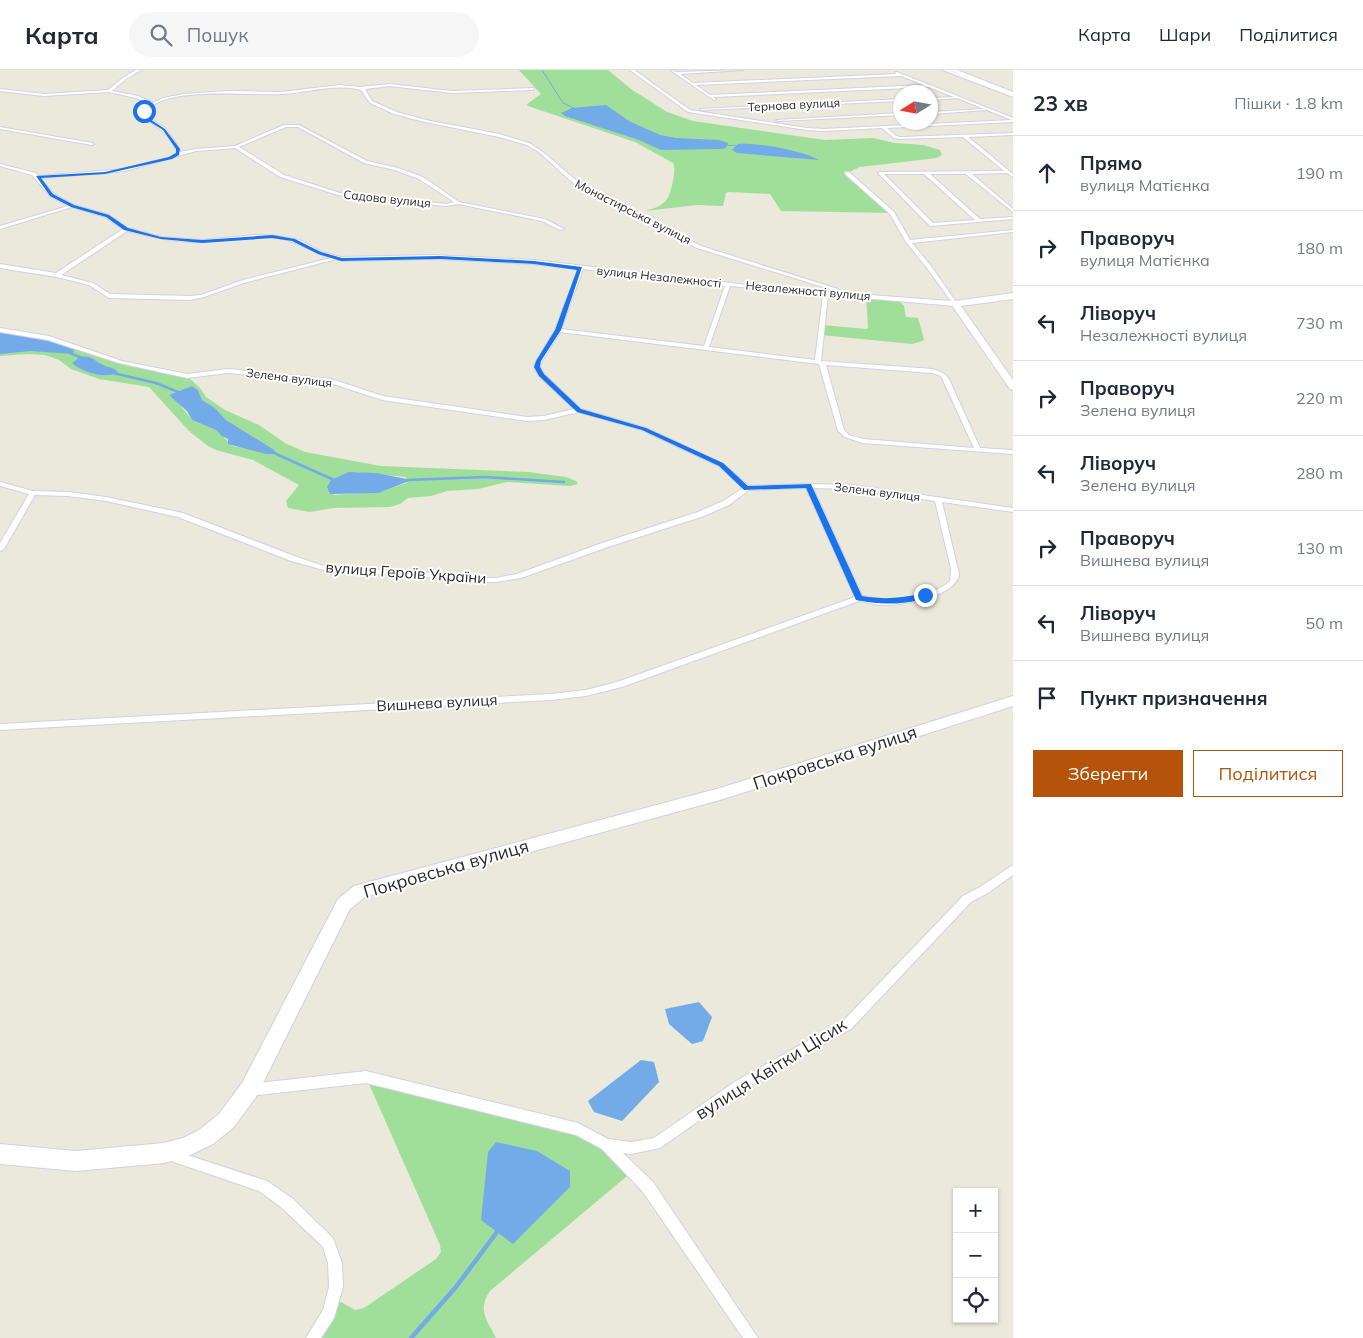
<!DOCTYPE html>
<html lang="uk">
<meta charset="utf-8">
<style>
body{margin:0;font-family:Mulish,sans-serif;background:#f6f6f7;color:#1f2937}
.controls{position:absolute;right:15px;bottom:15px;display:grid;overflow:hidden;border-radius:0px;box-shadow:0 1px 4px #0004}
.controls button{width:45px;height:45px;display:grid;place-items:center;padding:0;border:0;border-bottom:1px solid #e0e1e3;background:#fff;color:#1f2937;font:25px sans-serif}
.compass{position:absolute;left:893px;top:15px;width:45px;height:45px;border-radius:50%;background:#fff;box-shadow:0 1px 4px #0004;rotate:259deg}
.stop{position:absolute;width:15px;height:15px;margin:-11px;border:4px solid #1a73e8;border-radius:50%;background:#fff}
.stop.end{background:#1a73e8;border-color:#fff;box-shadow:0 1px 5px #0008}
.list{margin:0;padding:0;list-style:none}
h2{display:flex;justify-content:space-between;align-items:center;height:65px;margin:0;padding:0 20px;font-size:21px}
h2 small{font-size:16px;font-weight:400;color:#747a83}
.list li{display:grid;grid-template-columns:32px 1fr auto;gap:15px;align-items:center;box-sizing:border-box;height:75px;padding:0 20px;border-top:1px solid #e0e1e3}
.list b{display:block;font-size:19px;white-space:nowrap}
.list p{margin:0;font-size:16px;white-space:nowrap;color:#747a83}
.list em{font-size:16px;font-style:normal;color:#747a83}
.actions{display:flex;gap:10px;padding:15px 20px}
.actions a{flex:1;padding:11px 0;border:1px solid #b45309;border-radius:0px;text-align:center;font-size:18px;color:#b45309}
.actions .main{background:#b45309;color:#fff}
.icon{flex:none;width:28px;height:28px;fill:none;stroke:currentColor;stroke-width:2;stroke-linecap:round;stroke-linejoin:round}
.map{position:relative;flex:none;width:1013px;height:1268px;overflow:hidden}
header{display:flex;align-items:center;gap:30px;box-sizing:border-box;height:70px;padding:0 25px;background:#fff;border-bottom:1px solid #e0e1e3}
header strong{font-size:24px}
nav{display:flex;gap:28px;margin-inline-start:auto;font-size:18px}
.search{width:350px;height:45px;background:#f6f6f7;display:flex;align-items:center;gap:12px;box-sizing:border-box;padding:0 18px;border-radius:28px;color:#747a83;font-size:19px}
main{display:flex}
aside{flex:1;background:#fff}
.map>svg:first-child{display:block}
.green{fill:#a0df9a;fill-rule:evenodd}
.water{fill:#73aae8}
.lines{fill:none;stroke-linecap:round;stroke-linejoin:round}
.stream-far2{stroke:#73aae8;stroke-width:1}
.stream-far1{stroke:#73aae8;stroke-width:2.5}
.stream{stroke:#73aae8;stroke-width:4.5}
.street-casing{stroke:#d2d1e1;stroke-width:2}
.secondary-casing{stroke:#d2d1e1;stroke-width:2}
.street{fill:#fff;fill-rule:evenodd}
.secondary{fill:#fff;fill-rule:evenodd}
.route{fill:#1a73e8}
.labels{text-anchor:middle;stroke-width:4;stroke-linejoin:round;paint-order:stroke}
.far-street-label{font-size:12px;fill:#292929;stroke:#fff}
.street-label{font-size:15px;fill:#292929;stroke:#fff}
.near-street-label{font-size:18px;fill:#292929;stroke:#fff}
</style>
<header>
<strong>Карта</strong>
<div class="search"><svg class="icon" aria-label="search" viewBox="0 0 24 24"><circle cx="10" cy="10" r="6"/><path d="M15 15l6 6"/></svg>Пошук</div>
<nav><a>Карта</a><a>Шари</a><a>Поділитися</a></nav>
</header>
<main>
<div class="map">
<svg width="1013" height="1268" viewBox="0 0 1013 1268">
<rect width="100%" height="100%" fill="#ebe8dc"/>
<g class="green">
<path d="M519 0H608L631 19 667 42 693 51 825 70 873 68 895 73 923 75 940 80 942 85 937 88 860 97 847 103 892 143 781 141 770 124 729 122 726 123 723 136 697 135 645 141C652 139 663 136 667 129 671 123 677 99 673 93L635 72 528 36 527 34 541 24Z"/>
<path d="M866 226 897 229 904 236 906 247 918 248 924 269 923 271 912 274 821 265 822 255 867 259 868 257Z"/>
<path d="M0 260 22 262 121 292 187 306 200 318 206 327 225 340 259 355 285 373 305 382 381 396 529 402 566 407 576 411 578 414 570 416 507 412 478 419 447 421 431 426 408 428 400 434 390 437 333 438 310 442 288 438 286 431 299 415 253 390 216 380 208 376 189 361 149 317 99 309 71 299 59 290 45 285 28 284 0 286ZM192 316 198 320 202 330 215 338 226 350 273 379 276 384C261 383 248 377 233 376L216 360 192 350 179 333 169 325ZM355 402 406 407 407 413 378 422 333 425Z"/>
<path d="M366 1007 578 1059 633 1101 490 1221C477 1240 487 1250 496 1268H313L323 1254 334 1228 355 1240 364 1238 436 1189 441 1182 440 1175Z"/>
</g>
<g class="water">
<path d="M606 35 629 51 660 65 676 68 719 70 728 73C727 78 724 79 720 79L661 80 639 70 565 46 561 43 572 38Z"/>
<path d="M738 74C756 72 804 81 819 90L737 83 732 80Z"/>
<path d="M0 262 38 267 74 280 73 284 31 281 0 284Z"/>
<path d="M80 287C92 285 94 291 103 295 109 298 114 297 118 302 107 310 81 302 72 293Z"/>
<path d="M192 316 198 320 202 330 215 338 226 350 273 379 277 384H266L228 374V369L222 366 216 360 192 350 187 341 169 325Z"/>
<path d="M349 402 376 403 412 410 378 423 330 424 327 417 331 410Z"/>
<path d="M699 932 712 947 703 971 692 974 669 954 665 939Z"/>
<path d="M641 990 654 992 659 1012 622 1051 594 1042 588 1031Z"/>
<path d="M496 1072 537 1081 570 1101V1117L513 1174 481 1150 488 1082Z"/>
</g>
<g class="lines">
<g class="stream-far2">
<path d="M542 0 563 33 576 39"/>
<path d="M724 75 737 76"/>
</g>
<g class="stream-far1">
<path d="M70 283 82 288"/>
<path d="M113 303 156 313 183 324"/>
<path d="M274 383 334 410"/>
<path d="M408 410 484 407 564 412"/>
</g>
<path class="stream" d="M411 1268 456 1217 497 1162"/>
<defs>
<g id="street">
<path d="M136 0H141L126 9 112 21 138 26 153 33 163 28 184 24 228 21 281 22 340 15 360 17 389 14 452 21 534 18 533 20 452 23 389 16 365 19 372 31 397 42 426 50 499 64 529 73 543 82 586 119 701 176 838 219 833 220 697 178 582 121 540 83 527 75 499 67 425 52 394 44 370 33 361 20C334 13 308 23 281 24 249 26 178 17 152 36 150 38 147 42 145 45L165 58 180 79V82L196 79 235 76 284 55H299L367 91 398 98 423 107 459 132 545 149 564 159 560 160 542 151 458 134 446 136 338 125 280 107 235 78 196 81 125 101 40 108 54 124 74 135 109 145 128 158 161 167 202 170 255 165 277 166 300 170 322 182 341 187 432 185 534 190 765 217 823 222 826 220 829 222 951 231 927 198 906 172 890 144 845 104V102H849L894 142 910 170 1013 160V162L912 173 931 196 956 232 964 233V235L955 236 828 225 821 291 933 299 945 304 949 309 980 378 1013 380V384L862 373 845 367 838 361 819 294 560 262 542 291 540 297 544 304 581 339 646 358 723 394 749 416 809 414 853 415 1013 438V442L942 432 959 504C956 528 898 536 879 535 872 534 866 532 859 531L622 617 586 626 551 630 0 660V654L551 624 586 620 617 612 855 527 806 418 749 420 729 435 704 446 608 477 521 508 496 512H478L404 505 343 503 320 499 291 491 178 447 106 431 68 426 35 425 4 479 0 481V473L29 424 0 416V412L33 421 68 422 106 427 183 443 297 487 321 495 343 499 404 501 478 508H496L517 504 602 473 698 442 723 431 743 418 719 396 642 360 579 342 544 350 527 351 382 330 330 313 228 303 187 308 119 293 48 270 0 262V258L49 266 122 291 187 304 228 299 331 309 383 326 527 347 544 346 574 339 539 306 534 297 536 291 555 260 578 199 534 194 432 189 341 191 337 189 247 212 204 227 190 230 109 228 89 215 57 207 0 198V194L56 203 123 159 105 147 72 137 0 159V156L68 136 50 126 32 105 0 96V94L36 103 38 106 125 99 170 87 176 83C176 67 152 54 141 45L149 34 136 28 109 22 44 26 0 21V19L44 24 108 20 124 7ZM286 57H298L364 93 395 100 419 109 454 132 446 134 340 123 284 105 239 77ZM127 161C152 167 177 173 203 172 228 171 252 166 277 168 298 171 311 182 331 188L243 210 201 225 190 226 110 224 93 213 61 205ZM583 199 725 216 704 276 561 259ZM730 216 823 225 815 290 709 277ZM826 295 932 303 941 306 974 378 863 369 849 365 844 360ZM813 418 853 419 935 431 951 499 950 511C931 529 886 532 862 526Z"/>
<path d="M630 0H634L690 40 807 58 823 59 1012 50 987 40 931 44V42L984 39 957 28 931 30V28L954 27 929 17 713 27 716 29 714 30 670 0 677 2 743 0 680 4 693 13 896 4 895 2H897L1013 48V52L887 58 896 66 900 67 1013 63V65L968 67 1013 104V107L1007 103 972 104 1013 139V142L966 104H930L980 149 1013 147V149L930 156 878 103 880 102 1004 101 963 67 900 69 894 68 882 58 823 61 807 60 688 42ZM901 6 924 15 710 25 696 15ZM884 104H924L975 150 933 153Z"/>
<path d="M943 0H948L1013 25V27Z"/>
<path d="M901 29V31L702 40 700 39Z"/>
<path d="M901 43V45L778 51 776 50Z"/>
<path d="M0 57 92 73 94 74 92 75 0 59Z"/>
<path d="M1013 795V805L988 823 971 832 851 959 744 1019 660 1078 631 1084 623 1083 653 1112 758 1268H743L643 1122 602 1079 576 1065 366 1013 250 1026 246 1024 244 1020 246 1016 250 1014 366 1001 578 1053 608 1069 631 1072 654 1068 736 1011 843 951 963 826 980 817Z"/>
<path d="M169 1079 267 1111 292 1128 333 1168 342 1193 343 1217 334 1248 321 1268H306L323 1240 329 1217 328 1193 323 1177 282 1138 259 1121 165 1089 163 1085 165 1081Z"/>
</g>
<g id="secondary">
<path d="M949 0H957L1013 22V26Z"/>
<path d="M1013 223V229L961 236 1013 310V320L1010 319 951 234 955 231Z"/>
<path d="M1013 626V636L720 730 365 827 350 839 256 1027 233 1058 213 1074 186 1087 164 1093 76 1101 0 1094V1074L76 1081 164 1073 183 1068 199 1060 219 1044 242 1013 338 829 354 816 720 718Z"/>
</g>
</defs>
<use href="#street" class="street-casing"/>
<use href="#secondary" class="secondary-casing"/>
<use href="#street" class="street"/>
<use href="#secondary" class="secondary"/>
</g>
<path class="route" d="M143 40 146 41 147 47 165 59 180 79 179 85 172 89 105 104 41 108 53 124 74 135 109 145 128 158 161 167 202 170 272 165 295 169 321 182 342 188 440 186 534 191 582 197 561 260 541 291 540 297 544 304 581 339 646 358 723 393 748 416 811 414 862 526C886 530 901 528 925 523L928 525C912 537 875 534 856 530L806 418 744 420 719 396 642 360 577 342 539 306 534 297 536 291 555 260 577 200 534 194 440 189 341 191 318 184 292 171 272 168 202 173 161 169 124 160 106 147 71 137 50 126 36 106 105 102 169 87 176 83V79L163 60 144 48Z"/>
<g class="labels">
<g class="far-street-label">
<text transform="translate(794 35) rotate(-3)" y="4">Тернова вулиця</text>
<text transform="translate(387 129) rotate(6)" y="4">Садова вулиця</text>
<text transform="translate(633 142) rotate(27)" y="4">Монастирська вулиця</text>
<text transform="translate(659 207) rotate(6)" y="4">вулиця Незалежності</text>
<text transform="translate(808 221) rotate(5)" y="4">Незалежності вулиця</text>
<text transform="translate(289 308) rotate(7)" y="4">Зелена вулиця</text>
<text transform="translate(877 422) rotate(7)" y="4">Зелена вулиця</text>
</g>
<g class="street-label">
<text transform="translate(406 503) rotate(4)" y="5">вулиця Героїв України</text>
<text transform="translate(437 633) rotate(-3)" y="5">Вишнева вулиця</text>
</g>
<g class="near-street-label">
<text transform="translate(835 688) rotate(-18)" y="6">Покровська вулиця</text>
<text transform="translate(446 799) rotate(-16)" y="6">Покровська вулиця</text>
<text transform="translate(771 999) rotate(-32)" y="6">вулиця Квітки Цісик</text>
</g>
</g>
</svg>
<div class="controls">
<button>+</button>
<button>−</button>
<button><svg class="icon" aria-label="locate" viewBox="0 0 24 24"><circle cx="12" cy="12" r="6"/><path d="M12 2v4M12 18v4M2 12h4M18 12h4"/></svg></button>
</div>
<svg class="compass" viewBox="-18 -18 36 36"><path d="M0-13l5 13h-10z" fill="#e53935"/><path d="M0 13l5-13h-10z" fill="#747a83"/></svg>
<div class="stop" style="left:144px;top:41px"></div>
<div class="stop end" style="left:925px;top:525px"></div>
</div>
<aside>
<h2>23 хв<small>Пішки · 1.8 km</small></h2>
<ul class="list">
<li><svg class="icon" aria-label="ahead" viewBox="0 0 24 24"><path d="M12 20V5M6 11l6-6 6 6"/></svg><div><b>Прямо</b><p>вулиця Матієнка</p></div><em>190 m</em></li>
<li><svg class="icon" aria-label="right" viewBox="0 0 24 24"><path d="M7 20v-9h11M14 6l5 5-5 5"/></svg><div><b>Праворуч</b><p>вулиця Матієнка</p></div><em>180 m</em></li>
<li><svg class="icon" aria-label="left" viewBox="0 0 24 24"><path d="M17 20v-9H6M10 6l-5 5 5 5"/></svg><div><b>Ліворуч</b><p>Незалежності вулиця</p></div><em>730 m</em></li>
<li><svg class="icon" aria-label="right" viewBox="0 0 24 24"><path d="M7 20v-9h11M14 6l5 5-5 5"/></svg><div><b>Праворуч</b><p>Зелена вулиця</p></div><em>220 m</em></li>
<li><svg class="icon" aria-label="left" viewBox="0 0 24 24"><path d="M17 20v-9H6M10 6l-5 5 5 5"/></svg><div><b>Ліворуч</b><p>Зелена вулиця</p></div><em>280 m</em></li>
<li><svg class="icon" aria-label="right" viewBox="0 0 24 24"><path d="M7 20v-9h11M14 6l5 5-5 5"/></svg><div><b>Праворуч</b><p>Вишнева вулиця</p></div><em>130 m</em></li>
<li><svg class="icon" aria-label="left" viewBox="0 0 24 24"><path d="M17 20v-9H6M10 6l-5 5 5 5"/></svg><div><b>Ліворуч</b><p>Вишнева вулиця</p></div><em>50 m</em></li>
<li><svg class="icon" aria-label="arrive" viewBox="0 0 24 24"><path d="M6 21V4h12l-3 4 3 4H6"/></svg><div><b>Пункт призначення</b></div></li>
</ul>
<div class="actions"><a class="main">Зберегти</a><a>Поділитися</a></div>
</aside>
</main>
